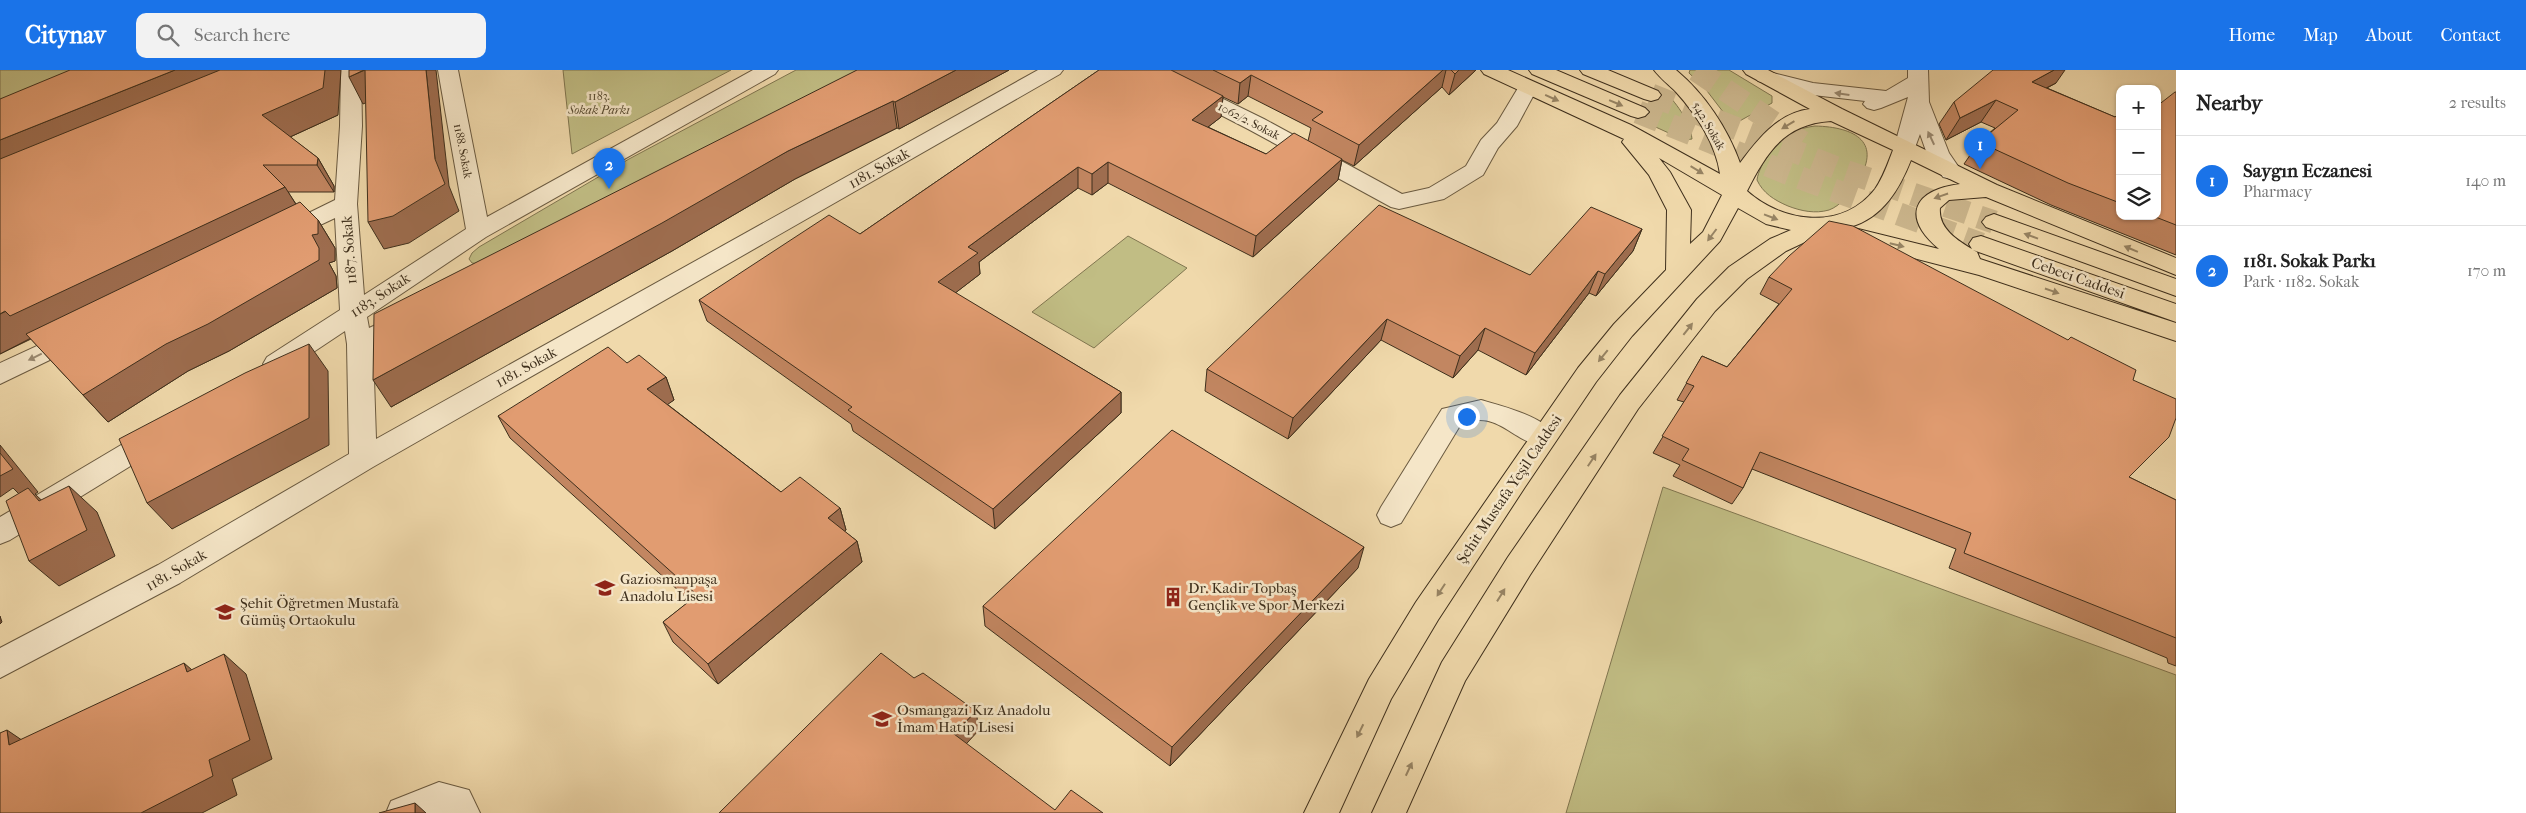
<!DOCTYPE html>
<meta charset="utf-8">
<style>
body{margin:0;font-family:"IM FELL French Canon",serif;background:#f2f2f2;color:#222}
.controls{position:absolute;right:15px;top:15px;display:grid;overflow:hidden;border-radius:10px;box-shadow:0 1px 4px #0004}
.controls button{width:45px;height:45px;display:grid;place-items:center;padding:0;border:0;border-bottom:1px solid #e0e0e0;background:#fff;color:#222;font:25px sans-serif}
.you{position:absolute;left:1466px;top:346px;width:18px;height:18px;margin:-12px;border:4px solid #fff;border-radius:50%;background:#1a73e8;box-shadow:0 0 0 8px #1a73e833}
.badge{display:grid;place-items:center;width:32px;height:32px;border-radius:50%;background:#1a73e8;color:#fff;font-size:16px;font-weight:700}
.pin{position:absolute;translate:-50% -41px;filter:drop-shadow(0 1px 2px #0008)}
.pin::after{content:'';position:absolute;top:26px;width:18px;height:15px;background:inherit;clip-path:polygon(0 0,100% 0,50% 100%)}
.list{margin:0;padding:0;list-style:none}
h2{display:flex;justify-content:space-between;align-items:center;height:65px;margin:0;padding:0 20px;font-size:21px}
h2 small{font-size:16px;font-weight:400;color:#767676}
.list li{display:grid;grid-template-columns:32px 1fr auto;gap:15px;align-items:center;box-sizing:border-box;height:90px;padding:0 20px;border-top:1px solid #e0e0e0}
.list b{display:block;font-size:19px;white-space:nowrap}
.list p{margin:0;font-size:16px;white-space:nowrap;color:#767676}
.list em{font-size:16px;font-style:normal;color:#767676}
.icon{flex:none;width:28px;height:28px;fill:none;stroke:currentColor;stroke-width:2;stroke-linecap:round;stroke-linejoin:round}
.map{position:relative;flex:none;width:2176px;height:743px;overflow:hidden}
header{display:flex;align-items:center;gap:30px;box-sizing:border-box;height:70px;padding:0 25px;background:#1a73e8;color:#fff}
header strong{font-size:24px}
nav{display:flex;gap:28px;margin-inline-start:auto;font-size:18px}
.search{width:350px;height:45px;background:#f2f2f2;display:flex;align-items:center;gap:12px;box-sizing:border-box;padding:0 18px;border-radius:10px;color:#767676;font-size:19px}
main{display:flex}
aside{flex:1;background:#fff}
.map>svg:first-child{display:block}
.green{fill:#c1bd84;stroke:#807650}
.lines{fill:none;stroke-linecap:round;stroke-linejoin:round}
.major-tunnel{stroke:#ccb78e;stroke-width:23;stroke-dasharray:23 12;stroke-linecap:butt}
.minor-casing{stroke:#6a5a40;stroke-width:2}
.major-casing{stroke:#3e2f1c;stroke-width:2}
.minor{fill:#f5e6c8;fill-rule:evenodd}
.major{fill:#f0d9ab;fill-rule:evenodd}
.wall{fill:#c28661;stroke:#3e2f1c;fill-rule:evenodd}
.shaded-wall{fill:#9e6d4f;stroke:#3e2f1c}
.building{fill:#e19c71;stroke:#3e2f1c}
.oneway{fill:#9a8a72}
.oneway2{fill:#978464}
.labels{text-anchor:middle;stroke-width:5;stroke-linejoin:round;paint-order:stroke}
.far-park-label{font-size:12px;font-style:italic;fill:#584b31;stroke:#f5e6c8}
.far-street-label{font-size:12px;fill:#3e2f1c;stroke:#f5e6c8}
.street-label{font-size:15px;fill:#3e2f1c;stroke:#f5e6c8}
.poi-label{font-size:15px;fill:#3e2f1c;stroke:#f5e6c8;text-anchor:start}
</style>
<header>
<strong>Citynav</strong>
<div class="search"><svg class="icon" aria-label="search" viewBox="0 0 24 24"><circle cx="10" cy="10" r="6"/><path d="M15 15l6 6"/></svg>Search here</div>
<nav><a>Home</a><a>Map</a><a>About</a><a>Contact</a></nav>
</header>
<main>
<div class="map">
<svg width="2176" height="743" viewBox="0 0 2176 743">
<rect width="100%" height="100%" fill="#f0d9ab"/>
<filter id="stains"><feTurbulence type="fractalNoise" baseFrequency=".004" numOctaves="4"/><feColorMatrix values="0 0 0 0 .2 0 0 0 0 .09 0 0 0 0 .02 0 0 0 .5 -.17"/></filter>
<radialGradient id="worn" r=".72"><stop offset=".6" stop-color="#630" stop-opacity="0"/><stop offset="1" stop-color="#630" stop-opacity=".3"/></radialGradient>
<g class="green">
<path d="M0 0H90L0 35Z"/>
<path d="M563 0H731L572 84Z"/>
<path d="M796 0H883L480 194 472 193 469 189 472 183 479 177 629 89Z"/>
<path d="M1690 0H1729L1772 26V33L1736 53 1730 51 1704 17 1689 3Z"/>
<path d="M1662 18C1675 32 1690 50 1692 69L1684 70 1636 48Z"/>
<path d="M1815 56C1855 57 1884 72 1856 114 1850 124 1840 136 1829 140 1815 144 1801 141 1788 136 1774 130 1763 123 1757 110 1759 93 1778 72 1792 63 1799 59 1807 57 1815 56Z"/>
<path d="M1128 166 1187 198 1094 278 1032 242Z"/>
<path d="M1663 417 2176 605V743H1566Z"/>
</g>
<g class="lines">
<g class="major-tunnel">
<path d="M1696 0 1802 72"/>
<path d="M1651 25 1842 100 1994 152"/>
<path d="M1638 42 1787 103 1981 174"/>
</g>
<defs>
<g id="minor">
<path d="M341 0H361L362 56 357 134 364 225 466 159 438 0H458L487 147 753 0H778L775 4 486 167 367 247 369 258 407 241 416 244 420 250 416 256 373 278 376 369 1038 0H1063L1060 4 373 397 180 513 0 608V578L158 495 349 384 347 274 345 261 285 301 276 303 267 301 263 294 267 287 340 240 335 148 282 173 274 170 270 165 274 160 335 130 340 56Z"/>
<path d="M1138 0H1164L1264 49 1402 124 1429 118 1466 96 1481 70 1497 53 1521 13 1528 11 1535 13 1538 17 1517 56 1498 78 1483 105 1444 129 1399 139 1391 137 1248 59 1141 4Z"/>
<path d="M1908 0H1928L1929 32 1949 83 1962 102 1959 107 1951 109 1943 107 1927 84 1920 64 1913 83 1905 85 1897 83 1894 78 1908 27 1881 38 1874 40 1867 38 1863 34 1865 31 1813 25 1758 11 1755 7 1758 3 1765 1 1813 13 1886 21 1908 8Z"/>
<path d="M78 257 87 260 91 266 87 272 0 314V293Z"/>
<path d="M1481 330C1502 336 1546 347 1557 367L1553 374C1526 383 1507 350 1480 350 1474 350 1467 353 1461 354L1401 453 1391 457 1381 453 1377 445 1381 437 1442 339Z"/>
<path d="M158 356 168 359 172 366 168 373 10 470 0 474V447L148 359Z"/>
<path d="M439 712 469 720 480 743H386L391 731Z"/>
</g>
<g id="major">
<path d="M1481 0H1508L1631 55 1720 104C1716 74 1696 44 1676 22 1669 15 1660 8 1654 0H1676C1705 24 1728 59 1740 93 1758 69 1778 43 1810 39L1746 4 1743 0H1768L1842 39 1997 115 2176 188V205L1986 127 1949 130 1940 138C1938 158 1957 170 1972 179L1969 174 1973 168 1981 166 2176 234V252L1973 180 1977 182 1980 189 2176 253V271L1979 205 1867 176 1818 166 1786 181 1747 209 1715 241 1638 339 1530 505 1465 611 1406 743H1372L1442 592 1508 487 1620 325 1697 229 1729 197 1770 169 1791 160 1766 154 1738 138 1720 171 1632 266 1596 312 1525 417 1438 550 1391 629 1339 743H1304L1369 609 1416 532 1578 298 1614 254 1666 200 1667 140 1649 105 1622 72 1624 69 1484 4ZM1831 51 1893 80C1888 93 1883 108 1875 119 1842 161 1783 153 1747 121 1767 82 1784 54 1831 51ZM1659 88 1722 125 1703 162 1690 174 1691 140 1670 102ZM1911 90 1960 114C1913 120 1901 147 1939 179L1850 157C1883 148 1900 118 1911 90Z"/>
<path d="M1529 0H1556L1645 38 1649 42 1645 46 1638 48 1631 46 1532 4Z"/>
<path d="M1580 0H1608L1658 21 1661 25 1658 29 1651 31 1644 29 1583 4Z"/>
<path d="M1994 144 2176 209V226L1986 157 1982 152 1986 147Z"/>
</g>
</defs>
<use href="#minor" class="minor-casing"/>
<use href="#major" class="major-casing"/>
<use href="#minor" class="minor"/>
<use href="#major" class="major"/>
</g>
<g class="wall">
<path d="M70 0 338 45 290 67 318 88 334 116V122H288L296 134 318 150 335 178V191L329 193 336 206 337 218 229 281 188 301 108 352 31 269 0 284Z"/>
<path d="M857 0H1009L899 59 897 58 795 109 672 181 391 337Z"/>
<path d="M1099 0H1476L1449 25 1442 17 1354 96 1342 90 1338 110 1253 187 1108 113 1092 125 1078 118 979 192 980 204 955 223 1121 322V343L995 459 853 361 851 354 707 251 699 230 860 164ZM1248 26 1311 58 1308 71 1266 84 1208 57 1221 47 1223 27 1238 34Z"/>
<path d="M2056 13 2047 18 2115 47 2120 43V146H2157L2176 22V185L2051 135 1964 94 1979 72 1995 58 1981 52 1946 70 1939 54 1954 32Z"/>
<path d="M1642 159 1633 181 1596 226 1589 223 1526 305 1478 280 1453 308 1381 270 1288 369 1205 321 1207 299 1530 205Z"/>
<path d="M1769 207 2133 310 2129 407 2176 430V596L2168 593 2167 588 1949 498 1956 479 1752 399 1743 418 1732 434 1673 406 1680 395 1653 383 1684 332 1677 330 1702 286 1727 297 1779 234 1760 224Z"/>
<path d="M627 293 666 307 674 330 667 334 781 422 840 438 846 460 844 461 857 471 862 492 718 614 673 572 663 552 690 531 510 368 498 346Z"/>
<path d="M1358 498 1170 696 985 556 983 536Z"/>
</g>
<g class="shaded-wall">
<path d="M175 0H257L0 107V70Z"/>
<path d="M325 0H341L338 45 279 72 262 45Z"/>
<path d="M365 0 379 27 363 34 349 7Z"/>
<path d="M426 0H436L449 116 459 141 409 173 384 179 368 152 435 89Z"/>
<path d="M956 0H1009L899 59 895 32Z"/>
<path d="M1443 0H1446L1442 17 1354 96 1359 75Z"/>
<path d="M1459 0H1476L1449 25 1455 4Z"/>
<path d="M2054 0H2065L2056 13 2017 33 2032 12Z"/>
<path d="M1251 5 1248 26 1238 34 1240 13Z"/>
<path d="M1223 26 1221 47 1190 71 1192 50Z"/>
<path d="M1996 30 1981 52 1946 70 1960 48Z"/>
<path d="M893 31 897 58 795 109 672 181 391 337 373 310 788 81Z"/>
<path d="M318 88 334 116V122L317 95Z"/>
<path d="M1342 89 1338 110 1253 187 1256 166Z"/>
<path d="M1108 92V113L1092 125V104Z"/>
<path d="M1078 97V118L979 192 980 204 941 234 938 212 968 177Z"/>
<path d="M285 117 302 144 31 268 0 284V244Z"/>
<path d="M318 150 335 178V191L329 193 336 206 337 218 229 281 188 301 108 352 83 325 312 165Z"/>
<path d="M1642 159 1633 181 1596 226 1605 204Z"/>
<path d="M1598 201 1589 223 1526 305 1535 283Z"/>
<path d="M1387 249 1381 270 1288 369 1293 348Z"/>
<path d="M1485 258 1478 280 1453 308 1460 286Z"/>
<path d="M309 274 328 301 329 375 172 459 147 433Z"/>
<path d="M666 307 674 330 657 342 647 319Z"/>
<path d="M1121 322V343L995 459 993 439Z"/>
<path d="M0 375 38 422 35 424 56 444 25 430 13 418 0 427Z"/>
<path d="M69 416 97 442 115 486 59 516 29 491Z"/>
<path d="M840 438 846 460 834 470 828 448Z"/>
<path d="M857 471 862 492 718 614 708 594Z"/>
<path d="M1364 477 1358 498 1170 696 1172 677Z"/>
<path d="M0 546 2 552 0 554Z"/>
<path d="M224 584 246 604 272 689 232 709 237 725 202 743H141L209 690Z"/>
<path d="M184 593 207 613 187 602Z"/>
<path d="M976 641 979 660 957 684 954 664Z"/>
<path d="M7 660 35 679 9 675Z"/>
<path d="M415 733 426 743H415Z"/>
</g>
<g class="building">
<path d="M70 0H175L0 70V29Z"/>
<path d="M220 0H325L323 18 262 45 318 88 317 95H263L285 117 10 246 5 241 0 244V89Z"/>
<path d="M349 0H364L349 7Z"/>
<path d="M365 0H426L435 89 445 114 393 146 368 152Z"/>
<path d="M857 0H956L895 32 893 31 788 81 662 153 373 310 374 244Z"/>
<path d="M1099 0H1171L1223 26 1192 50 1266 84 1294 63 1342 89 1256 166 1108 92 1092 104 1078 97 968 177 978 183 938 212 1121 322 993 439 848 340 852 337 699 230 829 145 860 164Z"/>
<path d="M1213 0H1443L1359 75 1312 50 1323 42 1251 5 1240 13Z"/>
<path d="M1451 0H1459L1455 4Z"/>
<path d="M1993 0H2054L2032 12 2115 47 2120 43V133L2068 113 1979 72 2018 40 1996 30 1960 48 1954 32Z"/>
<path d="M2175 22H2176V155L2153 146H2157V36Z"/>
<path d="M300 132 318 150V164L312 165 319 178V190L208 254 166 274 83 325 26 264Z"/>
<path d="M1379 135 1530 205 1591 137 1642 159 1605 204 1598 201 1535 283 1485 258 1460 286 1387 249 1293 348 1207 299Z"/>
<path d="M1829 151 1853 156 2068 270 2071 267 2136 300 2133 310 2176 329V348L2169 367 2129 407 2176 430V568L1964 483 1971 463 1760 382 1743 418 1682 390 1689 379 1662 366 1694 316 1686 313 1702 286 1727 297 1792 219 1769 207 1789 186Z"/>
<path d="M309 274V348L147 433 119 369 245 303Z"/>
<path d="M608 277 627 293 639 285 666 307 647 319 781 422 800 407 840 438 828 448 857 471 708 594 663 552 697 525 498 346Z"/>
<path d="M1172 360 1364 477 1172 677 983 536Z"/>
<path d="M0 383 13 399 0 406Z"/>
<path d="M69 416 87 460 29 491 6 431 28 418 39 431Z"/>
<path d="M881 583 914 608 923 603 976 641 954 664 1055 740 1071 720 1103 743H719Z"/>
<path d="M224 584 250 670 209 690 213 706 141 743H0V663L7 660 9 675 184 593 187 602Z"/>
<path d="M415 733V743H379Z"/>
</g>
<defs><path id="oneway-solid" d="M-6-.8H1V-3.2L6.5 0L1 3.2V.8H-6Z" transform="scale(1.25)"/></defs>
<g class="oneway">
<use href="#oneway-solid" transform="translate(1842 24) rotate(-172)"/>
<use href="#oneway-solid" transform="translate(1931 68) rotate(-115)"/>
<use href="#oneway-solid" transform="translate(35 287) rotate(154)"/>
</g>
<g class="oneway2">
<use href="#oneway-solid" transform="translate(1552 28) rotate(24)"/>
<use href="#oneway-solid" transform="translate(1616 33) rotate(23)"/>
<use href="#oneway-solid" transform="translate(1788 55) rotate(149)"/>
<use href="#oneway-solid" transform="translate(1697 100) rotate(31)"/>
<use href="#oneway-solid" transform="translate(1941 126) rotate(161)"/>
<use href="#oneway-solid" transform="translate(1771 147) rotate(21)"/>
<use href="#oneway-solid" transform="translate(1712 165) rotate(127)"/>
<use href="#oneway-solid" transform="translate(2031 166) rotate(-160)"/>
<use href="#oneway-solid" transform="translate(1897 175) rotate(14)"/>
<use href="#oneway-solid" transform="translate(2131 179) rotate(-157)"/>
<use href="#oneway-solid" transform="translate(2052 221) rotate(19)"/>
<use href="#oneway-solid" transform="translate(1688 259) rotate(-52)"/>
<use href="#oneway-solid" transform="translate(1603 286) rotate(129)"/>
<use href="#oneway-solid" transform="translate(1592 390) rotate(-56)"/>
<use href="#oneway-solid" transform="translate(1441 520) rotate(123)"/>
<use href="#oneway-solid" transform="translate(1501 525) rotate(-58)"/>
<use href="#oneway-solid" transform="translate(1360 661) rotate(116)"/>
<use href="#oneway-solid" transform="translate(1409 699) rotate(-65)"/>
</g>
<defs>
<symbol id="school-bare" viewBox="-9 -9 18 18"><path d="M0-5L7-2L0 1L-7-2ZM-4 1L0 2.5L4 1V4Q0 6-4 4Z" fill="#8f2418" stroke="#f5e6c8" stroke-width="2.5" paint-order="stroke"/></symbol>
<symbol id="building-bare" viewBox="-9 -9 18 18"><path d="M-4-6H4V6H1V3H-1V6H-4ZM-2.5-4.3h1.7v1.8h-1.7ZM.8-4.3h1.7v1.8H.8ZM-2.5-1h1.7V.8h-1.7ZM.8-1h1.7V.8H.8Z" fill="#8f2418" stroke="#f5e6c8" stroke-width="2.5" paint-order="stroke"/></symbol>
</defs>
<g fill-rule="evenodd">
<use href="#school-bare" x="591" y="504" width="28" height="28"/>
<use href="#building-bare" x="1159" y="513" width="28" height="28"/>
<use href="#school-bare" x="211" y="528" width="28" height="28"/>
<use href="#school-bare" x="868" y="635" width="28" height="28"/>
</g>
<g class="labels">
<g class="far-park-label">
<text x="599" y="30">1183.<tspan x="599" dy="14">Sokak Parkı</tspan></text>
</g>
<g class="far-street-label">
<text transform="translate(1249 51) rotate(27)" y="4">1062/2. Sokak</text>
<text transform="translate(1709 56) rotate(60)" y="4">542. Sokak</text>
<text transform="translate(463 81) rotate(79)" y="4">1188. Sokak</text>
</g>
<g class="street-label">
<text transform="translate(879 98) rotate(-29)" y="5">1181. Sokak</text>
<text transform="translate(349 180) rotate(-94)" y="5">1187. Sokak</text>
<text transform="translate(2078 208) rotate(19)" y="5">Cebeci Caddesi</text>
<text transform="translate(380 225) rotate(-33)" y="5">1183. Sokak</text>
<text transform="translate(526 297) rotate(-29)" y="5">1181. Sokak</text>
<text transform="translate(1509 419) rotate(-56)" y="5">Şehit Mustafa Yeşil Caddesi</text>
<text transform="translate(176 500) rotate(-30)" y="5">1181. Sokak</text>
</g>
<g class="poi-label">
<text x="620" y="514">Gaziosmanpaşa<tspan x="620" dy="17">Anadolu Lisesi</tspan></text>
<text x="1188" y="523">Dr. Kadir Topbaş<tspan x="1188" dy="17">Gençlik ve Spor Merkezi</tspan></text>
<text x="240" y="538">Şehit Öğretmen Mustafa<tspan x="240" dy="17">Gümüş Ortaokulu</tspan></text>
<text x="897" y="645">Osmangazi Kız Anadolu<tspan x="897" dy="17">İmam Hatip Lisesi</tspan></text>
</g>
</g>
<rect width="100%" height="100%" filter="url(#stains)"/>
<rect width="100%" height="100%" fill="url(#worn)"/>
</svg>
<div class="controls">
<button>+</button>
<button>−</button>
<button><svg class="icon" aria-label="layers" viewBox="0 0 24 24"><path d="M12 4l9 5-9 5-9-5zM3 14l9 5 9-5"/></svg></button>
</div>
<div class="you"></div>
<div class="pin badge" style="left:1980px;top:99px">1</div>
<div class="pin badge" style="left:609px;top:119px">2</div>
</div>
<aside>
<h2>Nearby<small>2 results</small></h2>
<ul class="list">
<li><span class="badge">1</span><div><b>Saygın Eczanesi</b><p>Pharmacy</p></div><em>140 m</em></li>
<li><span class="badge">2</span><div><b>1181. Sokak Parkı</b><p>Park · 1182. Sokak</p></div><em>170 m</em></li>
</ul>
</aside>
</main>
